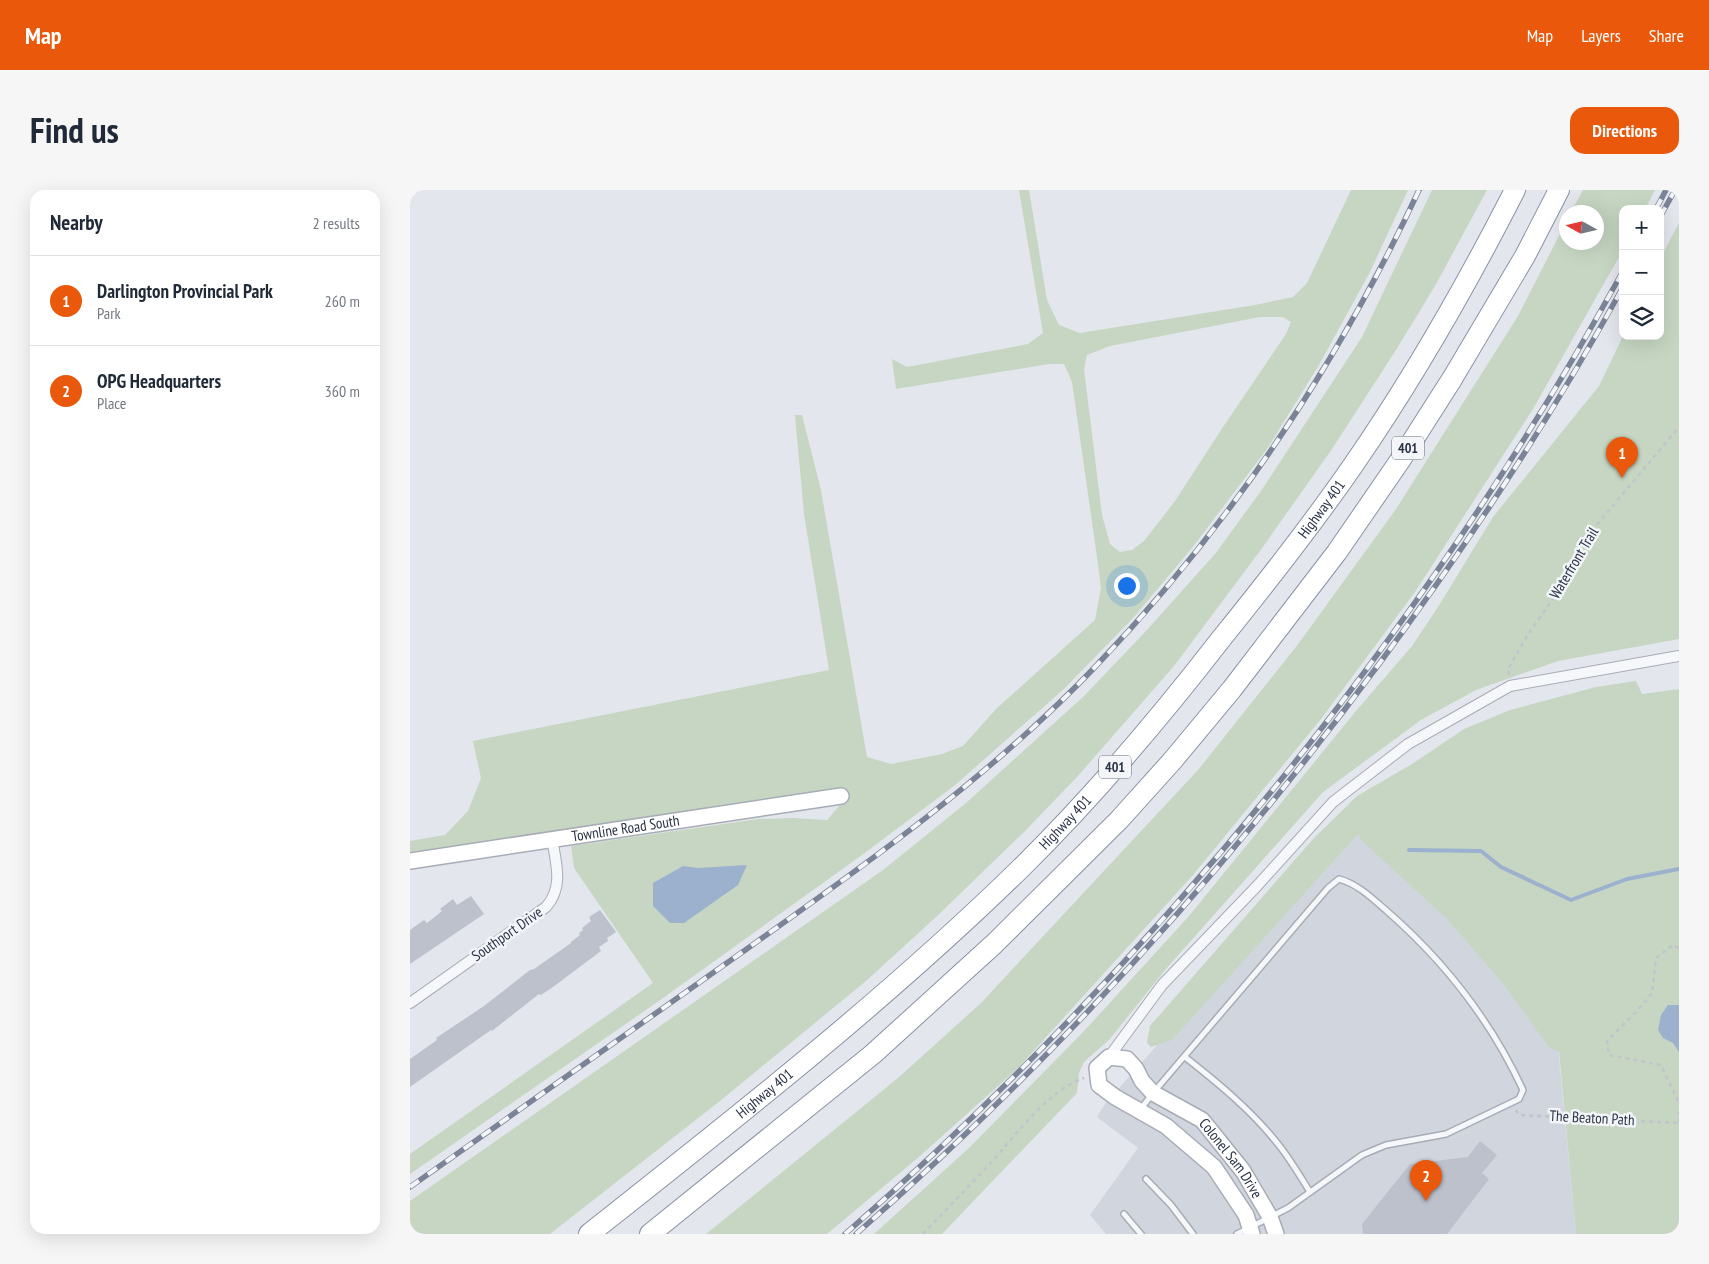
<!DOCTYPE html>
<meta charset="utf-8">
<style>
body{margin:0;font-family:"PT Sans Narrow",sans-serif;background:#f6f6f7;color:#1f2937}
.controls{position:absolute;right:15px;top:15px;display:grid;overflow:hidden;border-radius:10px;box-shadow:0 5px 20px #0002}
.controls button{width:45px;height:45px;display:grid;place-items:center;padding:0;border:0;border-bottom:1px solid #e0e1e3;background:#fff;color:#1f2937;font:25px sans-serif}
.compass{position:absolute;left:1149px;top:15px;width:45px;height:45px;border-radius:50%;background:#fff;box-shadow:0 5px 20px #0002;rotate:278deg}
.you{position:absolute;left:716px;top:395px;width:18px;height:18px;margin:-12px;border:4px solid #fff;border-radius:50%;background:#1a73e8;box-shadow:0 0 0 8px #1a73e833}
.badge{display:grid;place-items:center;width:32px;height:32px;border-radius:50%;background:#ea580c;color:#fff;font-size:16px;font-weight:700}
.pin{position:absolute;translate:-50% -41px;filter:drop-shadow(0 1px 2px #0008)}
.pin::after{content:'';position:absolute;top:26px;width:18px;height:15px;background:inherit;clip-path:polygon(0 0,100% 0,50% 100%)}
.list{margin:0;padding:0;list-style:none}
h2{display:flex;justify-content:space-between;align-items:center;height:65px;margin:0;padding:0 20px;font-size:21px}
h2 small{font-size:16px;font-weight:400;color:#747a83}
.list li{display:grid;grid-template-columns:32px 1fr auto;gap:15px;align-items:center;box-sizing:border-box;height:90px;padding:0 20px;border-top:1px solid #e0e1e3}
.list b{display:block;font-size:19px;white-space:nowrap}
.list p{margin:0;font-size:16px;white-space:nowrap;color:#747a83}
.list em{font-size:16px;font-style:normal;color:#747a83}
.icon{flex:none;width:28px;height:28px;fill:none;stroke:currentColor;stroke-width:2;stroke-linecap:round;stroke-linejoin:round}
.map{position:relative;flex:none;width:1269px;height:1044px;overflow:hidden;border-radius:15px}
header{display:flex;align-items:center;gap:30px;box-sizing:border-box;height:70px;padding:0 25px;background:#ea580c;color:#fff}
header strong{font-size:24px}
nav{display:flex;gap:28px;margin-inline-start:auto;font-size:18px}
.intro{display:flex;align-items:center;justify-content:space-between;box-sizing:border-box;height:120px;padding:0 30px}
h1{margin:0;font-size:35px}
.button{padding:12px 22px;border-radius:15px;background:#ea580c;color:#fff;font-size:18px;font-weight:700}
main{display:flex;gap:30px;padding:0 30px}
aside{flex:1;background:#fff;border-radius:15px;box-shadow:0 5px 20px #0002}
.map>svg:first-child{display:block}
.built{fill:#d1d5de}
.green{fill:#c7d6c3;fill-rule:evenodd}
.water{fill:#9bb1ce}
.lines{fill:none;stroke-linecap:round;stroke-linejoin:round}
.stream{stroke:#9bb1ce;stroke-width:4}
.building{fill:#bcc1cc}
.lane-casing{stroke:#a7acb7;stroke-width:8}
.street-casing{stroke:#a7acb7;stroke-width:12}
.secondary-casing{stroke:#a7acb7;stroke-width:18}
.highway-casing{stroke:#8992a4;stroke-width:22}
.path{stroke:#c1c4cb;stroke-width:2.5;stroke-dasharray:4 4;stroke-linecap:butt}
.lane{stroke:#f6f7fa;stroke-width:5}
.street{stroke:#f6f7fa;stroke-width:10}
.secondary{stroke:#fff;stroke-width:15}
.highway{stroke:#fff;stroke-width:20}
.rail-casing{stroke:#7b8497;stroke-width:5.5}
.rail{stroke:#f3f5f9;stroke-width:4;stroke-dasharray:11;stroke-linecap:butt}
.labels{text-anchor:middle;stroke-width:5;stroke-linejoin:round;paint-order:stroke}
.shield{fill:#f3f5f9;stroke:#666c7c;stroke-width:1}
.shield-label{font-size:14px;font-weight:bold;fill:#293246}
.street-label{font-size:15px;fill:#293246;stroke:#f3f5f9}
</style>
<header>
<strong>Map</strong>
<nav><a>Map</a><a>Layers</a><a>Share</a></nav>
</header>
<div class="intro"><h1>Find us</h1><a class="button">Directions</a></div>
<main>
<aside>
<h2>Nearby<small>2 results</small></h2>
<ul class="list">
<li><span class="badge">1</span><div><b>Darlington Provincial Park</b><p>Park</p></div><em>260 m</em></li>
<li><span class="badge">2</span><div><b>OPG Headquarters</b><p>Place</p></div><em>360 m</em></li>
</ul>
</aside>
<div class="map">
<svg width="1269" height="1044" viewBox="0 0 1269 1044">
<rect width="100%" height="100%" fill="#e3e6ec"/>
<path class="built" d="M942 635 1146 837 1166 1044H696L680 1025 728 958 687 927 695 914Z"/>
<g class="green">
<path d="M609 0H619L637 110 649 135 670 143 845 115 883 107 897 93 941 0H998L960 82 909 175 857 259 782 358 724 427 654 499 544 596 452 665 253 808 0 984V964L243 793 164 678 161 656 348 629 383 628 417 630 430 615 425 599 0 663V651L35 645 58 621 71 588 63 551 419 480 394 324 385 225H392L411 300 457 567 481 574 532 564 553 556 587 518 685 430 691 398 688 374 662 192 654 174H639L486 199 482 169 497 177 618 154 633 143ZM850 127H873L881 132 876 144 813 237 765 311 734 351 722 360 710 362 700 354 692 325 674 179 677 165 700 156Z"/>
<path d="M1022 0H1077L1025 96 986 160 922 259 850 361 764 476 667 587 615 641 525 728 456 791 310 911 140 1044H0V1011L473 680 556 613 674 506 736 441 805 364 851 301 952 147Z"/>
<path d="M1173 0H1245L1235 19H1213V60L1123 219 1005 402 911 529 783 685 609 877 510 966 417 1044H296L488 888 570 814 788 580 889 453 986 319 1108 126 1156 32V52H1186V22H1161Z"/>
<path d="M1269 33V449L1148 471 1066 500 1011 530 913 602 755 780 700 849 674 872 669 883 667 903 532 1044H464L559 958 676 839 779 726 946 521 1002 456 1028 417 1083 327 1189 196 1213 146H1250V69Z"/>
<path d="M1226 491 1232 504 1269 499V1044H1166L1149 862 1139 857 1091 791 1036 728 951 650 948 644 762 850 741 857 737 853 740 836 903 649 947 606 1002 574 1054 539 1100 520 1186 497Z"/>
</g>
<g class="water">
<path d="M337 675 328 695 274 733H260L243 716V693L273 676 288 678Z"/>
<path d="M1258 815H1269V862L1263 853 1253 848 1248 840 1251 825Z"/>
</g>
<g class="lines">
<path class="stream" d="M999 660 1071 661 1091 677 1161 710 1217 689 1269 679"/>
</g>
<g class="building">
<path d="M61 706 74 724 0 774V740L14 730 17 733 32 721 30 719 43 709 47 715Z"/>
<path d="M190 720 206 742 197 748 198 751 189 757 191 761 143 797 131 805 129 804 82 841 81 840 0 897V869L27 850 26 848 74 816 120 780 124 779 161 753V752L170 745 169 743 173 740 172 738 181 731 179 727Z"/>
<path d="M1070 951 1087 965 1072 983 1079 989 1037 1044H953L952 1034 1000 974 1058 967Z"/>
</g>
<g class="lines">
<defs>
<g id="lane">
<path d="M775 867C808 893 841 920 868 954 880 969 890 986 900 1002"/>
<path d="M730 920 743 903 918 698 929 689C948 694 963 709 978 722 1035 772 1081 831 1113 900L1109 909 1036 944 976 955 952 965 878 1018 827 1044"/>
<path d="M736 989 761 1015 783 1044"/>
<path d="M714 1024 731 1044"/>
</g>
<g id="street">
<path d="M0 813 136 717C154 697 146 673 142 649"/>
<path d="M699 867 752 795 847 696 923 612 998 554 1100 496 1269 466"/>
</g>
<g id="secondary">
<path id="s1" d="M0 671 431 606"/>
<path id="s2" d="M842 1044 836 1025 804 977 756 936 705 907 689 895 687 878 699 867 717 869 726 879 732 891 743 903 792 930 833 981 860 1027 866 1044"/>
</g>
<g id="highway">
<path id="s3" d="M179 1044C327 927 476 810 611 678 683 607 749 529 811 449 857 392 902 335 944 274 1004 187 1057 94 1105 0"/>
<path d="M240 1044 463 864 584 754 709 630 763 570 822 499 927 362 991 269 1042 189 1115 66 1149 0"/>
</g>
</defs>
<use href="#lane" class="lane-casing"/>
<use href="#street" class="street-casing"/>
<use href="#secondary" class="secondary-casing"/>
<use href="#highway" class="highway-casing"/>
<g class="path">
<path d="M1099 485 1098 479 1117 446 1155 392 1175 349 1269 237"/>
<path d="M1269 758 1263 755 1246 768 1242 803 1227 821 1197 851 1199 865 1251 875 1269 913"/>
<path d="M1106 920 1109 925 1269 933"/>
<path d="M1269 933V922"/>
<path d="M513 1044C535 1021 557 998 579 975 604 947 638 900 674 888"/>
</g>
<use href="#lane" class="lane"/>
<use href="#street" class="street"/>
<use href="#secondary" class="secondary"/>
<use href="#highway" class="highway"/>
<defs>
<g id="rail">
<path d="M1246 19 1256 0"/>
<path d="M1250 27 1265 0"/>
<path d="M0 997C110 919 221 841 331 763 455 675 580 587 685 477 819 337 927 176 1009 0"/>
<path d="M435 1044C744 774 1015 441 1213 81"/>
<path d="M446 1044C641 874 815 682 969 474 1058 354 1141 228 1213 97"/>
</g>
</defs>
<use href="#rail" class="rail-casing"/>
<use href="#rail" class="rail"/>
</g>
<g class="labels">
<g class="shield">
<rect x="982" y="246.5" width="32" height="23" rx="4"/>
<rect x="689" y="565.5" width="32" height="23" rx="4"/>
</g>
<g class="shield-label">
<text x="998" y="263">401</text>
<text x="705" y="582">401</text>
</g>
<g class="street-label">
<text dy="5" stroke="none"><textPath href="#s3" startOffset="1035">Highway 401</textPath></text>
<text transform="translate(1164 373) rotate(-59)" y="5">Waterfront Trail</text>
<text dy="5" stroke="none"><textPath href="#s3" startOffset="630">Highway 401</textPath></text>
<text dy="5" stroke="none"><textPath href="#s1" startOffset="218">Townline Road South</textPath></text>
<text transform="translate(97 744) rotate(-35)" y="5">Southport Drive</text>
<text dy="5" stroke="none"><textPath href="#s3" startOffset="225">Highway 401</textPath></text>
<text transform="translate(1182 928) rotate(3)" y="5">The Beaton Path</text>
<text dy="5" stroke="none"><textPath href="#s2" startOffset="418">Colonel Sam Drive</textPath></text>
</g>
</g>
</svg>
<div class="controls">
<button>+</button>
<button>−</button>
<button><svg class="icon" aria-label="layers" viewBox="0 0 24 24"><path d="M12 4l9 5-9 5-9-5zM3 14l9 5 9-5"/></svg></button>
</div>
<svg class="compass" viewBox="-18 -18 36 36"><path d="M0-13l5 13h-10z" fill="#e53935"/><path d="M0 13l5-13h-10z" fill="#747a83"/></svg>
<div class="you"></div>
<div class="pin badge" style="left:1212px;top:288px">1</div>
<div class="pin badge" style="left:1016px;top:1011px">2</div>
</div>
</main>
